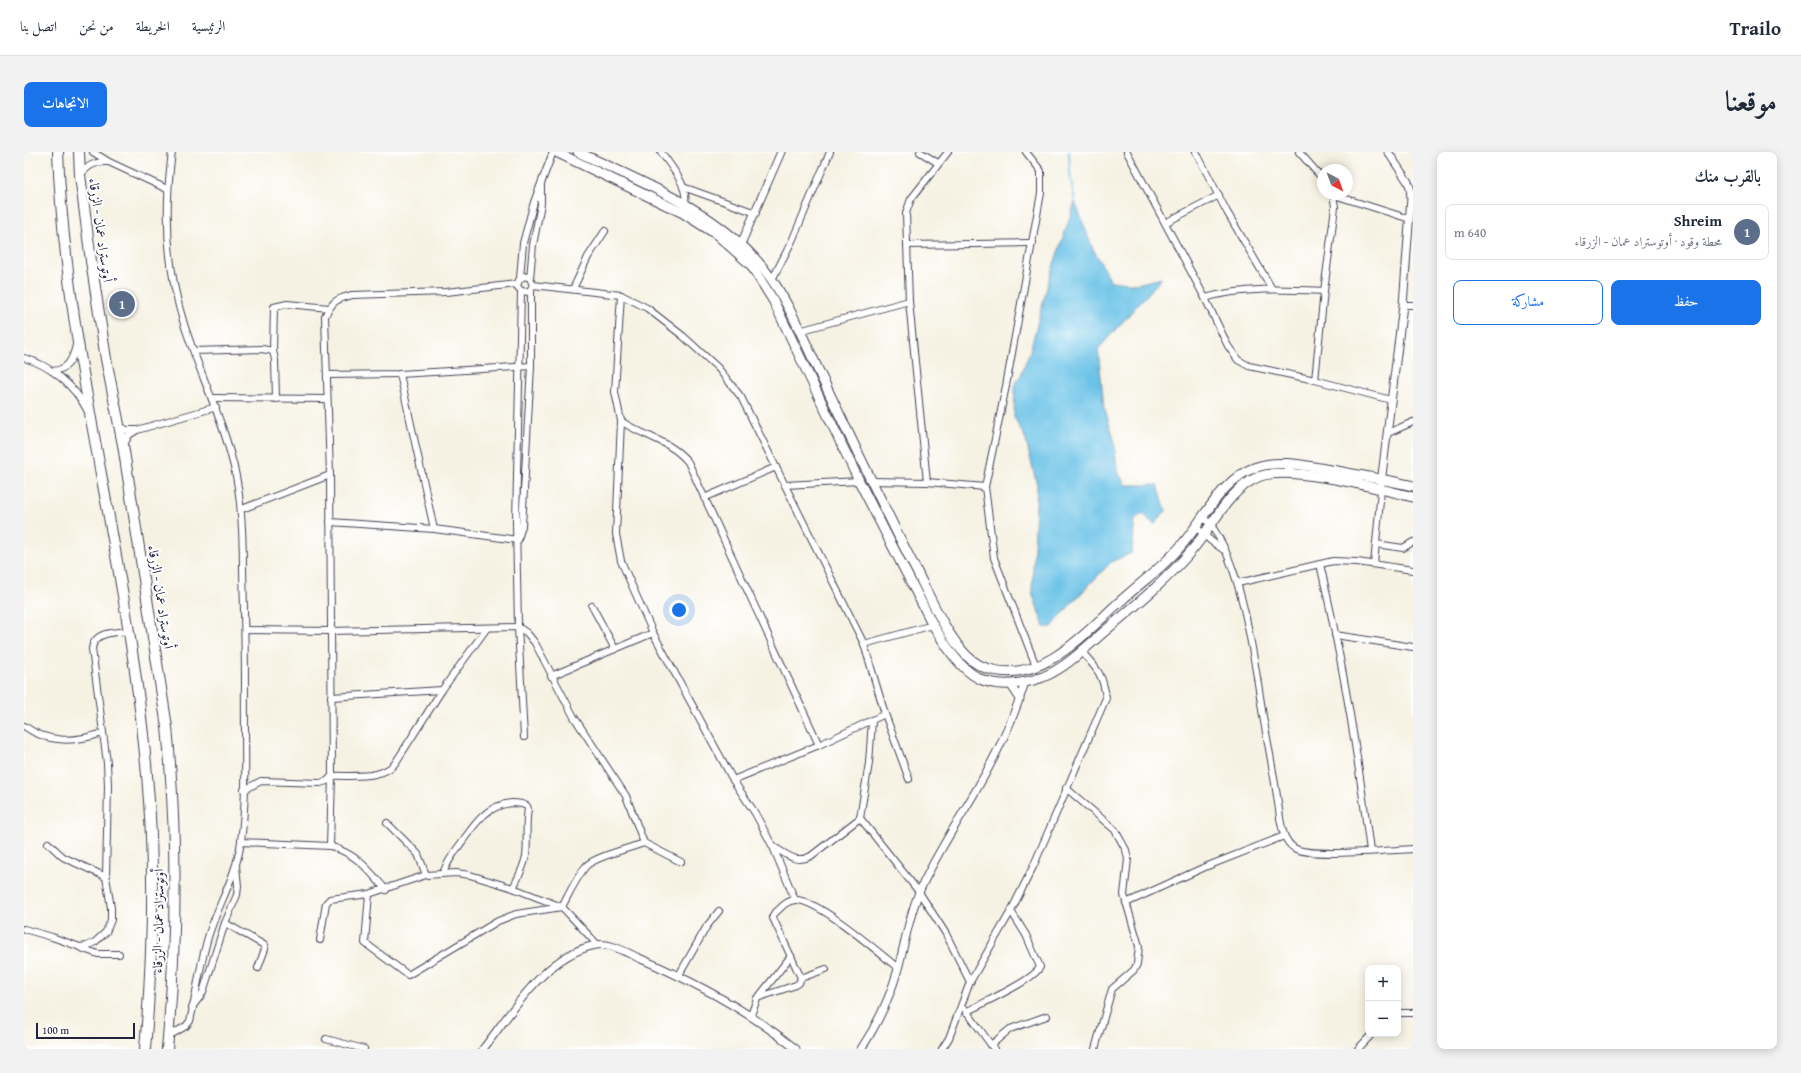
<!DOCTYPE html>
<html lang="ar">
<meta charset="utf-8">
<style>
body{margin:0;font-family:"Gentium Book Plus",Amiri,serif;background:#f2f2f3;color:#1f2937;direction:rtl}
.controls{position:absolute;right:12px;bottom:12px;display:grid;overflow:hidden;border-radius:8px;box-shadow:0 2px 10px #0003}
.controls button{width:36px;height:36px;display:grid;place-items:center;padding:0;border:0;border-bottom:1px solid #e0e1e3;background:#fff;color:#1f2937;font:20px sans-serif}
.compass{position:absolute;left:1293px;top:12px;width:36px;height:36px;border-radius:50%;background:#fff;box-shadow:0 2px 10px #0003;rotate:139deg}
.scale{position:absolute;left:12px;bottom:10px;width:99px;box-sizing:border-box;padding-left:4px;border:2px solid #22223b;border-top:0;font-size:11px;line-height:14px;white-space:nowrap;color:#22223b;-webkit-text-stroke:3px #fff;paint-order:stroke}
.you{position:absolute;left:655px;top:458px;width:14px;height:14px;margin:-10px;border:3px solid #fff;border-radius:50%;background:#1a73e8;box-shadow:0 0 0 6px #1a73e833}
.badge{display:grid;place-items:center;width:26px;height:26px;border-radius:50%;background:#1a73e8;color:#fff;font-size:13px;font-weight:700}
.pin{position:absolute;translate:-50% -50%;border:2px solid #fff;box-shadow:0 1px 4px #0006}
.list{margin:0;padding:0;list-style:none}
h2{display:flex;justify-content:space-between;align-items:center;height:52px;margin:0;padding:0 16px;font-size:17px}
h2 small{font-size:13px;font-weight:400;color:#747a83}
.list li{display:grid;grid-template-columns:26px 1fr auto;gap:12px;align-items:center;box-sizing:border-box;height:56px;margin:0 8px 8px;padding:0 8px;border:1px solid #e0e1e3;border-radius:8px}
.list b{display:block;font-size:15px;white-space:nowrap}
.list p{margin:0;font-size:13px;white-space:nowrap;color:#747a83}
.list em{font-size:13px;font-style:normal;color:#747a83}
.actions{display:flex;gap:8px;padding:12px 16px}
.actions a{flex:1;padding:9px 0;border:1px solid #1a73e8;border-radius:8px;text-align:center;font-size:14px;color:#1a73e8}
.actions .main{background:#1a73e8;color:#fff}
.map{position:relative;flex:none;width:1389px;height:897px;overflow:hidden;direction:ltr;border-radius:8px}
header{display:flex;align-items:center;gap:24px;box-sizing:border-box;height:56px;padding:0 20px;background:#fff;border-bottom:1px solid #e0e1e3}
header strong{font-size:19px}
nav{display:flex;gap:22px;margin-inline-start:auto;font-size:14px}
.intro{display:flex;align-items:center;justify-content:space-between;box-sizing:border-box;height:96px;padding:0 24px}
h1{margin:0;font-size:28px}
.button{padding:10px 18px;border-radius:8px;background:#1a73e8;color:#fff;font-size:14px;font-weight:700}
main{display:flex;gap:24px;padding:0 24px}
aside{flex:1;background:#fff;border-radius:8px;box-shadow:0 2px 10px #0003}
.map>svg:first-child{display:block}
.water{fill:#6ac2e7;stroke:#467291}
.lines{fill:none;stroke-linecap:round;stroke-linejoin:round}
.stream{stroke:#6ac2e7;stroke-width:2}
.minor-casing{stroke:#424154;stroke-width:8}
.tertiary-casing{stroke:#424154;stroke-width:9}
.primary-casing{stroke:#424154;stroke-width:11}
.trunk-casing{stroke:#424154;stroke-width:12}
.minor{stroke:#fff;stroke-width:6}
.tertiary{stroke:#fff;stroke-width:7}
.primary{stroke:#fff;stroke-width:9}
.trunk{stroke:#fff;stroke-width:10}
.labels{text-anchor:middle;stroke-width:4;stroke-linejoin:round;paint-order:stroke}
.street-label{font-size:14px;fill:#22223b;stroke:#fff}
</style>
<header>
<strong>Trailo</strong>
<nav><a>الرئيسية</a><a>الخريطة</a><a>من نحن</a><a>اتصل بنا</a></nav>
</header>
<div class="intro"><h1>موقعنا</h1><a class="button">الاتجاهات</a></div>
<main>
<aside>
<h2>بالقرب منك<small></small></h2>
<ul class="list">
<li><span class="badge" style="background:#5c6f8a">1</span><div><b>Shreim</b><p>محطة وقود · أوتوستراد عمان - الزرقاء</p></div><em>640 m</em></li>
</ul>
<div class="actions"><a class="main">حفظ</a><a>مشاركة</a></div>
</aside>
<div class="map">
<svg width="1389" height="897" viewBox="0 0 1389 897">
<rect width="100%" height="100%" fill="#fff"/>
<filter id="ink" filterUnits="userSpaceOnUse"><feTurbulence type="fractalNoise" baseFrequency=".025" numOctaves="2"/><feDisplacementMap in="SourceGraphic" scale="8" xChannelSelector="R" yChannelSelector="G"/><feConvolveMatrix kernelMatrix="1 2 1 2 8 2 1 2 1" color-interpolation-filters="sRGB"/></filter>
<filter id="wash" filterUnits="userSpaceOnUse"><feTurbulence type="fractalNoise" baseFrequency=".012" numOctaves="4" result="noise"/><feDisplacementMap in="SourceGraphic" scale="16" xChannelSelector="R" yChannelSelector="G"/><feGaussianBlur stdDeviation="0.9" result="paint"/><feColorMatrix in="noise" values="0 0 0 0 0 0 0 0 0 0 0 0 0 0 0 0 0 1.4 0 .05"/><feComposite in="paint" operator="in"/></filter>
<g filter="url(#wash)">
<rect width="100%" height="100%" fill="#f6f2e3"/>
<path class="water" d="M1051 50 1069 97 1087 129 1112 132 1138 126 1074 197 1080 255 1090 287 1093 318 1101 333H1134L1142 359 1130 373 1119 361 1111 367 1108 401 1087 410 1046 453 1028 475H1020L1008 440 1013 333 1001 285 990 265 991 231 997 223 1006 199 1026 124Z"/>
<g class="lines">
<path class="stream" d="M1045 0 1046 22 1051 50"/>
</g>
</g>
<g filter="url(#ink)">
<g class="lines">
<defs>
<g id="minor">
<path d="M69 0 85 10 143 37"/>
<path d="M637 0C648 16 667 36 660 56"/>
<path d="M896 0 914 11"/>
<path d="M1002 0 1017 19V41L982 234 961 335 970 406 1012 514"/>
<path d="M1103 0 1181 146 1204 194 1214 208 1225 214 1291 228 1367 248"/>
<path d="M1172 0 1203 60 1248 137"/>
<path d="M1275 0 1299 27"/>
<path d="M56 23C64 14 71 9 83 10"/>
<path d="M659 35 732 61"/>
<path d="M1310 43 1386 67"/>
<path d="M1141 71 1195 43"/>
<path d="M883 93 1009 91"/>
<path d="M496 126 499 91 510 50 529 0"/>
<path d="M506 126 500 124 495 128 493 134 497 139 505 140 509 133 506 126 509 93 517 52V35"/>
<path d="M748 128 768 89 806 0"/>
<path d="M509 133 597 143 623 156 659 184 694 216 717 245 840 492 861 562 885 627"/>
<path d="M549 137 564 105 581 79"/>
<path d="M497 139 492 370 494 475 500 585"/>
<path d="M597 143 591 240 597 269C620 285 646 288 664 310L795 593"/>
<path d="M1181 146C1219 135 1260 137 1300 139"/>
<path d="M1379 153H1389"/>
<path d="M775 179 885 149"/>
<path d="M170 199 238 197 249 199 251 208 252 247"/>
<path d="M249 199 250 155 263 152 305 156"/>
<path d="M0 206C26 213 51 234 63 258"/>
<path d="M28 219C44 218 49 207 52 193"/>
<path d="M376 222 410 377"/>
<path d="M303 223 376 222 507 214"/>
<path d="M1291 228 1300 139 1311 55 1309 42"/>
<path d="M188 246 303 247"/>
<path d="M597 269 592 382 597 409 629 481 709 628 731 661 749 695 771 748"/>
<path d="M95 274 103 278H113"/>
<path d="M1364 281 1389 270"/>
<path d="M100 293 105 283 113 278 192 255"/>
<path d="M847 329 903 330 961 335"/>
<path d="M903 330 885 149 882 61 887 47 924 0"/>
<path d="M761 333 835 329"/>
<path d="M680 346 752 315"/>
<path d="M218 357 306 323"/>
<path d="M1179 365C1217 398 1231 513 1239 564 1245 598 1252 632 1256 666 1258 677 1260 689 1270 696 1286 706 1366 698 1389 697"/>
<path d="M306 370 410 377 494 388"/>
<path d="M1172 375 1187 389 1200 398"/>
<path d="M495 384 498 374 507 214V138"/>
<path d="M1352 392 1379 396 1389 390"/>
<path d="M1296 412C1318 506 1334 603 1346 699"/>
<path d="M1350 412 1357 338"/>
<path d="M1214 431 1309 409 1333 410 1389 418"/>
<path d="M568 454 591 497"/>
<path d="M221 478 306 479 494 475 503 481 511 491 550 565 602 644 620 691 657 710"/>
<path d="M1311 483 1389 495"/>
<path d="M840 492 909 473"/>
<path d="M527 524 629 481"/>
<path d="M307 545 418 538"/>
<path d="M0 574C25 592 51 590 79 581"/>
<path d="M709 628 795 593 861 562"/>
<path d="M1042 636 1091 678 1102 698 1104 707 1100 743 1115 794 1113 812 1110 818 1088 837 1071 897"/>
<path d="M220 638 237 629 296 631 303 629 308 624C327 623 360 628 372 610L418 538 463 476"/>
<path d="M836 666 845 611 848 569"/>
<path d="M363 671 394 702 402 723"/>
<path d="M217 690 306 694C334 703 343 716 362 738"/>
<path d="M24 691 39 705 82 725"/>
<path d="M306 694 308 624 306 323 301 164C309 149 312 147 328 143L422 140 493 132"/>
<path d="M750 695C763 703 773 712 787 704L836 666 895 740 922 782 946 830"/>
<path d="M419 721C424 708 432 698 440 687 453 669 464 653 488 651 493 651 497 651 503 654L504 657C501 673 504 689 502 704 500 715 494 726 489 736"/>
<path d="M345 742 341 791 384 823 474 769 492 762 538 755C545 742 552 726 562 714 570 705 606 696 620 691"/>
<path d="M1102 751 1181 715 1260 684"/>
<path d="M201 771 240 793 241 797 234 816"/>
<path d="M0 777 28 785 56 795 63 794 71 790 82 780 87 768V756L82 725 84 634 83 611 68 497C70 479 90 481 105 479"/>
<path d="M296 788 302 751 306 747 345 742 402 723 432 721 446 723 489 736 538 755 573 792"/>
<path d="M57 796 74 802H95"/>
<path d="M802 817 777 826 749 766V763C756 757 762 748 772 748 795 748 854 800 874 816"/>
<path d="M655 823 683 774 695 759"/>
<path d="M733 846 772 833 775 831 777 826"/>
<path d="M168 855 176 845 179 840 201 771 213 743 214 734 212 714"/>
<path d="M941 857 970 897"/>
<path d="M942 860C958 851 1009 829 1016 815L1002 783 987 759"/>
<path d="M1374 861H1389"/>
<path d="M727 863 733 847 767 804"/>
<path d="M143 885 162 874 166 869C173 840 176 810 185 782 195 751 213 722 217 689 224 638 220 585 221 533 221 494 220 456 219 417 219 386 218 355 212 324 201 271 176 223 160 172 142 115 140 59 148 0"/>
<path d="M302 887 340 897"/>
<path d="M967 893 986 877 1023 864"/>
<path d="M918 897 925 886 946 830 987 759 1009 715 1082 546C1079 522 1073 517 1058 500"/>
<path d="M1334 897 1348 882"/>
</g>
<g id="tertiary">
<path d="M717 92 757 0"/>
<path d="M1357 331 1379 153 1387 46 1386 35 1384 30 1364 0"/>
<path d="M986 532 996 547"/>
<path d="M459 897C488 860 522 802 572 793 586 790 603 801 615 806 671 830 725 859 772 897"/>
<path d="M837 897C853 873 866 845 874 817 881 791 885 763 896 738 912 702 934 670 954 635 973 602 990 566 1001 530"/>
</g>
<g id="primary">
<path d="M532 0 659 61 692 82 727 113 749 148 835 329 909 473C921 492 934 515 954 526 974 536 999 532 1019 525 1043 515 1062 495 1082 478 1112 453 1143 428 1168 398 1189 374 1204 338 1234 325 1263 312 1357 337 1389 345"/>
<path d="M554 0C621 32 692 58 740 117 764 147 782 193 799 228 829 291 859 354 891 416 904 441 923 485 943 504 950 511 959 516 969 518 1022 530 1064 477 1100 446 1120 428 1144 411 1161 389 1180 366 1200 326 1230 316 1256 306 1286 315 1313 319 1338 324 1364 328 1389 334"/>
</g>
<g id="trunk">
<path d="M34 0C40 162 80 321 105 480 116 548 124 616 127 684 130 755 127 826 121 897"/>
<path d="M55 0 56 23 67 109 82 207 99 293 143 575C153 681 153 790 143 897"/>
</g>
</defs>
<use href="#minor" class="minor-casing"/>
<use href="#tertiary" class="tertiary-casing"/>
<use href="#primary" class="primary-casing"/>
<use href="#trunk" class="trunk-casing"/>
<use href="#minor" class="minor"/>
<use href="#tertiary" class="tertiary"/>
<use href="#primary" class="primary"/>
<use href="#trunk" class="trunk"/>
</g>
</g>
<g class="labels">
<g class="street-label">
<text transform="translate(77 78) rotate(82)" y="5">أوتوستراد عمان - الزرقاء</text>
<text transform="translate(137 445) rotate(81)" y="5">أوتوستراد عمان - الزرقاء</text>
<text transform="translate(134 769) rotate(-89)" y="5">أوتوستراد عمان - الزرقاء</text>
</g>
</g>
</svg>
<div class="controls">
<button>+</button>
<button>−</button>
</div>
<svg class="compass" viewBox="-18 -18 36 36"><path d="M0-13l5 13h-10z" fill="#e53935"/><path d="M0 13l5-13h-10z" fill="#747a83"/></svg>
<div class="scale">100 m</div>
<div class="you"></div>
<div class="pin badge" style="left:98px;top:152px;background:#5c6f8a">1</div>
</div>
</main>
